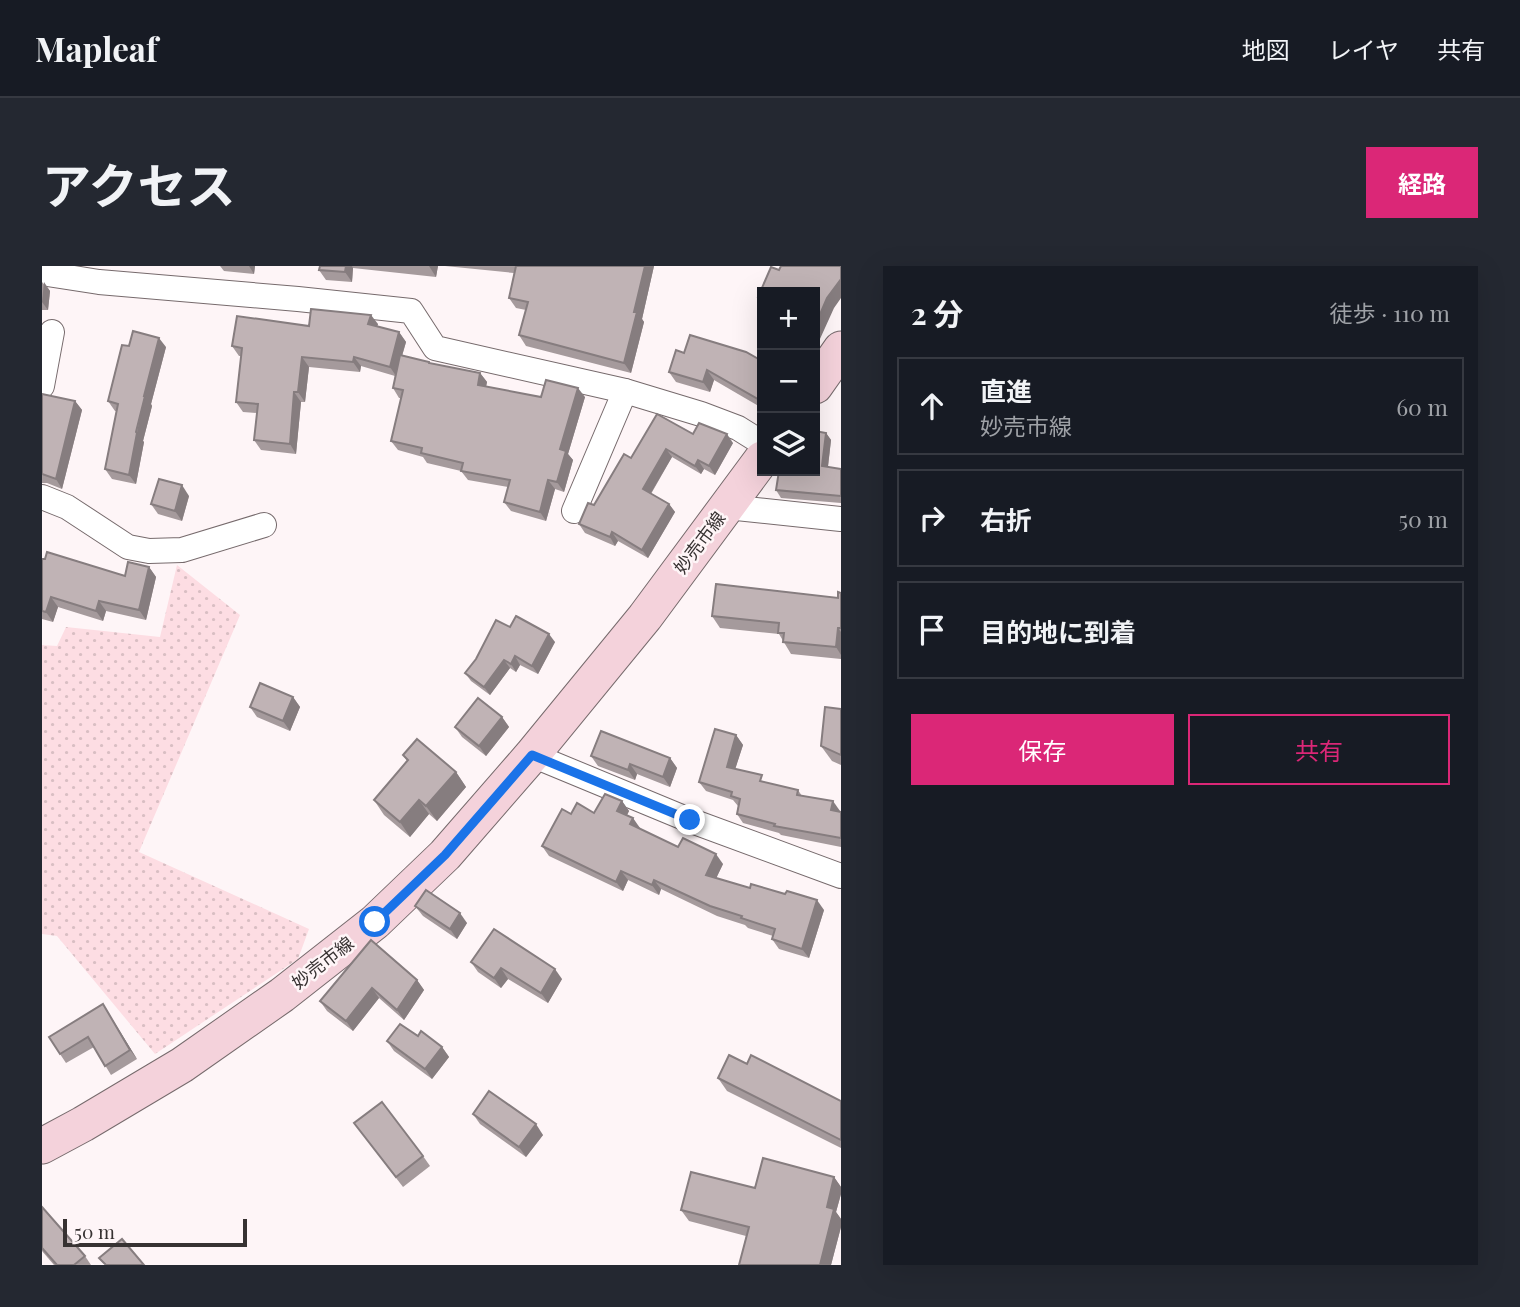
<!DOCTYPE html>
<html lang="ja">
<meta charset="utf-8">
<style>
body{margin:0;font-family:"Playfair Display","Noto Sans JP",serif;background:#242831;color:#f1f3f6}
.controls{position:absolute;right:21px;top:21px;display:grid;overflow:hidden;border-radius:0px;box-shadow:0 7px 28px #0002}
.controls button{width:63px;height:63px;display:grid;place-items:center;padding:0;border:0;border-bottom:2px solid #363941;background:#171b24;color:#f1f3f6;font:35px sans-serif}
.scale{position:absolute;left:21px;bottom:18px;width:184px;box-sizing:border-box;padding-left:7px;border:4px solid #373232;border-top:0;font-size:19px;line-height:24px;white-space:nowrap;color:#373232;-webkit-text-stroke:5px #fef5f7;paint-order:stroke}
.stop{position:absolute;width:21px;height:21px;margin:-16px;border:5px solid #1a73e8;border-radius:50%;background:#fff}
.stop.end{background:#1a73e8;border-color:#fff;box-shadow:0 2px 7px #0008}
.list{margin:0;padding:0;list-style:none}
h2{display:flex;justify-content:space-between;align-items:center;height:91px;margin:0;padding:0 28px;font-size:30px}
h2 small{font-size:23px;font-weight:400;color:#9ea1a6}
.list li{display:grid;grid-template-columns:46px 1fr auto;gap:21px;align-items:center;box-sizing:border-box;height:98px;margin:0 14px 14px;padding:0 14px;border:2px solid #363941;border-radius:0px}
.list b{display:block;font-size:26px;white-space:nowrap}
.list p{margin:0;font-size:23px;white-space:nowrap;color:#9ea1a6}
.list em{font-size:23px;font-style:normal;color:#9ea1a6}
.actions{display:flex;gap:14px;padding:21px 28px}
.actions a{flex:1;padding:16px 0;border:2px solid #db2777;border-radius:0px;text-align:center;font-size:24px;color:#db2777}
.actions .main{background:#db2777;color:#fff}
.icon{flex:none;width:38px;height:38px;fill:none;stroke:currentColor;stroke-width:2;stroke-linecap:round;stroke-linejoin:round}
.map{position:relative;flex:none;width:799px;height:999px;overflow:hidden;border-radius:0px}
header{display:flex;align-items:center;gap:42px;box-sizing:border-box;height:98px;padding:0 35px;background:#171b24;border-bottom:2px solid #363941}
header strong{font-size:33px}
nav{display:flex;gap:38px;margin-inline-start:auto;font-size:24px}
.intro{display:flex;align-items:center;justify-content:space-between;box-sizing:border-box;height:168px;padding:0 42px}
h1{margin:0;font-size:49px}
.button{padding:18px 32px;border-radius:0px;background:#db2777;color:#fff;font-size:24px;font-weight:700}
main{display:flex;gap:42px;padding:0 42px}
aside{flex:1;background:#171b24;border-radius:0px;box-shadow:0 7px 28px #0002}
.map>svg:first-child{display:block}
.grass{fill:url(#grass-dots)}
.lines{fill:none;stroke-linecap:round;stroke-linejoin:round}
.street-casing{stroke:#766a6c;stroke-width:26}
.secondary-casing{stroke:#766a6c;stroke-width:37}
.street{stroke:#fff;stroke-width:24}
.secondary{stroke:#f4d2db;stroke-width:35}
.wall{fill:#a59a9c}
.shaded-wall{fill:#867d7f}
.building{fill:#c0b3b5;stroke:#867d7f;stroke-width:2}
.route{stroke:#1a73e8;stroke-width:9}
.labels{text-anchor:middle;stroke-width:5;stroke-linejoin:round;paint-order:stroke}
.street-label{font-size:18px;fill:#373232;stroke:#fef5f7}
</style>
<header>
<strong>Mapleaf</strong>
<nav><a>地図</a><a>レイヤ</a><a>共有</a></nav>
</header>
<div class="intro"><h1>アクセス</h1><a class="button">経路</a></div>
<main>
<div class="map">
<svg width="799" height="999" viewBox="0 0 799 999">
<defs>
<pattern id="grass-dots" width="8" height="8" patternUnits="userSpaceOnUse" patternTransform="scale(1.75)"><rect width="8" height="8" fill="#fddde3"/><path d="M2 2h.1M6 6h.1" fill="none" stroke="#d9bec3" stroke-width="1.8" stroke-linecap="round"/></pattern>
</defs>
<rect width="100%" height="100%" fill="#fef5f7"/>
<path class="grass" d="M135 299 198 349 97 586 267 663 256 693 113 788 15 670 0 668V379L15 380 24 361 118 371Z"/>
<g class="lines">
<defs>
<g id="street">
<path d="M0 7 57 16 256 33 369 45 393 82 583 125 659 148 696 162 720 177"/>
<path d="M0 120 10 66"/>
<path d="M0 231 25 241 86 281 107 285 140 284 222 259"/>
<path d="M685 241 799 253"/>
<path d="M532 245 583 125"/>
<path d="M490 489 647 554 799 610"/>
</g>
<g id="secondary">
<path d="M773 120 799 83"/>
<path d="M0 880 41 858 140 799 240 729 333 656 403 589 490 489 603 351 720 193"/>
</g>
</defs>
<use href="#street" class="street-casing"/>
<use href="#secondary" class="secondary-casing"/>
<use href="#street" class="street"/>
<use href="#secondary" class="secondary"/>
</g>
<g class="wall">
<path d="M178 0H213L212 8 182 5Z"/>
<path d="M278 0H396L394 11 311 2 310 16 284 14 277 4Z"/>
<path d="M403 0H612L600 53 602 56 589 107 484 80 477 69 484 44 474 42 467 32 472 7Z"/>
<path d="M0 16 8 25 6 44H0Z"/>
<path d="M336 58 335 60 357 66 364 76 360 90 388 98 438 107 445 116 444 121 499 131H543L526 188 531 194 522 226 513 223 504 255 469 245 462 236 466 221 426 214 419 205 385 197 381 191 356 184 349 175 360 132H357L351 122 353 110 319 100 318 106 267 101 263 136H259L254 188 219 184 212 174 215 147 201 146 194 136 199 90H197L190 80 267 60Z"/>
<path d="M87 80 124 81 109 138 110 140 101 175 102 176 94 218 70 213 63 203 75 145H73L66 135Z"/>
<path d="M642 87 720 95V142L672 114 668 126 634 116 627 106Z"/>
<path d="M0 128 33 135 40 144 20 223 5 217H0Z"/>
<path d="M784 167 789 174 786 201 799 203V237L739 232 734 224 773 205Z"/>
<path d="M651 168 691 177 673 209 662 203 659 208 630 191 609 228 627 238 633 246 606 292 576 275 573 280 543 267 537 258 589 192Z"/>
<path d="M147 230 140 255 116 248 109 238Z"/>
<path d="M0 294 83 310 107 301 114 311 104 354 64 345 61 355 16 341 11 356 0 353Z"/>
<path d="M799 327V393L749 388 737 368 678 362 670 350 796 332Z"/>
<path d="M468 361 513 376 496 408 478 399 474 406 468 402 448 429 429 415 423 407Z"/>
<path d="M251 431 258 441 248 465 215 451 208 441Z"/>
<path d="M799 443V499L790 495 779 480Z"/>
<path d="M460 451 467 461 444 490 420 471 413 461Z"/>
<path d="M694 469 701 479 693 503 725 517 756 524 760 530 799 546V581L739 569 737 567 701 557 695 548 696 540 691 534 664 525 657 516Z"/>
<path d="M361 489 414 506 424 521 395 555 387 548 368 571 342 549 332 534 365 495Z"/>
<path d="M549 490 628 492 635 502 628 521 595 508 593 514 556 500Z"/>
<path d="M580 535 587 545 585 549 591 552 597 563 636 581 681 598 674 612 782 644 767 692 737 683 730 673 731 670 706 662 703 659 675 650 619 623 617 629 586 614 581 625 507 590 500 580 529 548 552 547Z"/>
<path d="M373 640 425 657 415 673 381 650Z"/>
<path d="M429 696 520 713 506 737 466 713 459 722 436 706Z"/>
<path d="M375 714 382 724 362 754 337 732 311 765 285 745 278 735Z"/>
<path d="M61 738 95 793 69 809 52 781 24 797 18 788Z"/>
<path d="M376 770 400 781 407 791 390 813 352 785 345 775Z"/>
<path d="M705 798 799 835V882L685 825 676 812Z"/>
<path d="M431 848 501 869 484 891 438 858Z"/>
<path d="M312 857 381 890 388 900 361 921Z"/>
<path d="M792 911 799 921V928L794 946 799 953V961L789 999H697L704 970 647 955 639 944 713 922Z"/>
<path d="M0 941 43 990 49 999H12L0 985Z"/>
</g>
<g class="shaded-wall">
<path d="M207 0H213L212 8Z"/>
<path d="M304 0H310L311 2 310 16 303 6Z"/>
<path d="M387 0H396L394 11Z"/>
<path d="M603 0H612L600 53 602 56 589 107 582 97 592 46Z"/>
<path d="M799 13V32L792 42 773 84V60L785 32Z"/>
<path d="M2 16 8 25 6 44 0 36Z"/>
<path d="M329 49 336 58 333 67 326 58Z"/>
<path d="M357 66 364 76 354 110 348 101Z"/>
<path d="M117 72 124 81 109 138 110 140 101 175 102 176 94 218 87 209 102 130Z"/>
<path d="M260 91 267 101 263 136 256 126Z"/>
<path d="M312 91 319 100 318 106 311 96Z"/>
<path d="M665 104 672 114 668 126 661 116Z"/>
<path d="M438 107 445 116 442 129 436 119Z"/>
<path d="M536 122 543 131 526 188 531 194 522 226 515 216 518 183Z"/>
<path d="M720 125V140L716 133Z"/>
<path d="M252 126 259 136 254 188 248 178Z"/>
<path d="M33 135 40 144 20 223 14 213Z"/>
<path d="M784 167 789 174 785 208 780 200Z"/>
<path d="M685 168 691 177 673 209 667 200Z"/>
<path d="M624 183 630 191 606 232 601 223Z"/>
<path d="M656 194 662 203 659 208 653 200Z"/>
<path d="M506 214 513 223 504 255 498 246Z"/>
<path d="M140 219 147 230 140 255 133 245Z"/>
<path d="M627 238 633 246 606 292 600 284Z"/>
<path d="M570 266 576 275 573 280 568 271Z"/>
<path d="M107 301 114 311 104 354 97 344Z"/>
<path d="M9 331 16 341 11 356 4 346Z"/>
<path d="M57 335 64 345 61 355 54 345Z"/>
<path d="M796 362 799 366V389L794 381Z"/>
<path d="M507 368 513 376 496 408 490 400Z"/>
<path d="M473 390 478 399 474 406 469 398Z"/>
<path d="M462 394 468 402 448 429 442 421Z"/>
<path d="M251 431 258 441 248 465 241 455Z"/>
<path d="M460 451 467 461 444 490 437 480Z"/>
<path d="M694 469 701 479 691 510 685 501Z"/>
<path d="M628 492 635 502 628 521 621 511Z"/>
<path d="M588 498 595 508 593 514 586 504Z"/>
<path d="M414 506 424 521 395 555 384 540Z"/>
<path d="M377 534 387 548 368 571 358 556Z"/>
<path d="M580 535 587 545 582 555 575 545Z"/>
<path d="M791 535 798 545 796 554 789 544Z"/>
<path d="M591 552 598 562 595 568 588 558Z"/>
<path d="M674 588 681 598 671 619 664 609Z"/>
<path d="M579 605 586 614 581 625 574 616Z"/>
<path d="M612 614 619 623 617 629 610 619Z"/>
<path d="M775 634 782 644 767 692 760 683Z"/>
<path d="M418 647 425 657 415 673 408 663Z"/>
<path d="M459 702 466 713 459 722 452 712Z"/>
<path d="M513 703 520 713 506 737 499 727Z"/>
<path d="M375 714 382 724 362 754 355 744Z"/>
<path d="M330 722 337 732 311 765 304 755Z"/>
<path d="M61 738 67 748 95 793 88 784Z"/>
<path d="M400 781 407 791 390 813 383 803Z"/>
<path d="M494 858 501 869 484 891 477 881Z"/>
<path d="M792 911 799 921V928L794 946 799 953V961L789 999H778L785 941Z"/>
</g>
<g class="building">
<path d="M278 0H304L303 6 277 4Z"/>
<path d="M474 0H603L592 46H595L582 97 477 69 486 36 467 32Z"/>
<path d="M739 0H799V13L785 32 773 60V26H720V33L716 31 729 1 737 4Z"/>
<path d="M269 43 329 49 326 58 357 66 348 101 312 91 311 96 260 91 256 126H252L248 178 212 174 216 138 194 136 200 82 190 80 195 50 267 60Z"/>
<path d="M91 65 117 72 102 130H103L94 166 95 167 87 209 63 203 76 138 66 135 80 79 87 80Z"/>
<path d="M648 69 704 86 720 95V125L716 133 665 104 661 116 627 106 634 84 642 87Z"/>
<path d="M358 89 387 96V97L438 107 436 119 499 131 504 114 536 122 518 183 524 185 515 216 506 214 498 246 462 236 468 214 419 205 421 197 379 187 380 182 349 175 361 124 351 122Z"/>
<path d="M0 128 33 135 14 213 0 208Z"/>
<path d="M615 148 651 168 657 157 685 168 667 200 656 194 653 200 624 183 601 223 627 238 600 284 570 266 568 271 537 258 546 237 552 239 582 188 589 192Z"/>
<path d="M773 165 784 167 780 200 799 203V230L734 224 737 205H773Z"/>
<path d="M117 213 140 219 133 245 109 238Z"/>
<path d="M5 286 83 310 86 296 107 301 97 344 57 335 54 345 9 331 4 346 0 345V293H3Z"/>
<path d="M674 318 796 332V326L799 327V362H796L794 381 741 376 742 367H736L737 357 670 350Z"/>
<path d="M474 350 507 368 490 400 473 390 469 398 462 394 442 421 423 407 434 393 454 354 468 361Z"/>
<path d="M218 417 251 431 241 455 208 441Z"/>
<path d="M436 432 460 451 437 480 413 461Z"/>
<path d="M783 441 799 443V489L779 480Z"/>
<path d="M673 463 694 469 685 501 720 509 718 515 756 524 755 529 791 535 789 544 799 546V572L732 560 733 558 695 548 698 533 689 530 690 526 657 516Z"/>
<path d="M559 465 628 492 621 511 588 498 586 504 549 490Z"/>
<path d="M375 473 414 506 384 540 377 534 358 556 332 534 366 494 361 489Z"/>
<path d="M563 528 580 535 575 545 591 552 588 558 636 581 641 572 674 588 664 609 708 622 709 618 743 628 745 625 775 634 760 683 730 673 733 663 699 652 700 650 668 640 612 614 610 619 579 605 574 616 500 580 520 543 529 548 535 537 552 547Z"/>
<path d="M384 624 418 647 408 663 373 640Z"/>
<path d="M452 663 513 703 499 727 459 702 452 712 429 696Z"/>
<path d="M329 674 375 714 355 744 330 722 304 755 278 735Z"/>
<path d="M61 738 88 784 63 800 46 771 18 788 7 771Z"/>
<path d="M358 758 376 770 379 765 400 781 383 803 345 775Z"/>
<path d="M687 789 705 798 709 789 799 835V874L676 812Z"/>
<path d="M447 825 494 858 477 881 431 848Z"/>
<path d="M340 836 381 890 354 911 312 857Z"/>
<path d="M721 892 792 911 785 941 792 943 778 999H697L707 961 639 944 649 906 713 922Z"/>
<path d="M0 941 43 990 32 999H15L0 982Z"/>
<path d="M80 973 102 999H64L57 992Z"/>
</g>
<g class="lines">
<path class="route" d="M333 656 403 589 490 489 648 554"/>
</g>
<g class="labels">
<g class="street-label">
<text transform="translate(658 277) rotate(-53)" y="6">妙売市線</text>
<text transform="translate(281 697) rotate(-38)" y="6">妙売市線</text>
</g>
</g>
</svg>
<div class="controls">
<button>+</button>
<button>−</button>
<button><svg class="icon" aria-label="layers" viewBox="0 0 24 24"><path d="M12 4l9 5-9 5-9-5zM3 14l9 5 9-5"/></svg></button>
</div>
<div class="scale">50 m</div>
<div class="stop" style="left:333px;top:656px"></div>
<div class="stop end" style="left:648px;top:554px"></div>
</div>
<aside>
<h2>2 分<small>徒歩 · 110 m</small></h2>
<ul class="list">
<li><svg class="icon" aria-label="ahead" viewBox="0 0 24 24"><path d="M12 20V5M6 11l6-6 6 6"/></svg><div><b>直進</b><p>妙売市線</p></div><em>60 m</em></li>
<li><svg class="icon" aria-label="right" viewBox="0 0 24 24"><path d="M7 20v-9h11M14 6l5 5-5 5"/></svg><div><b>右折</b></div><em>50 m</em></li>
<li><svg class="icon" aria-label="arrive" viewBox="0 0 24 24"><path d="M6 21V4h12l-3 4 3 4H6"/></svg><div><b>目的地に到着</b></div></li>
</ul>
<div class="actions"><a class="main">保存</a><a>共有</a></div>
</aside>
</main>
